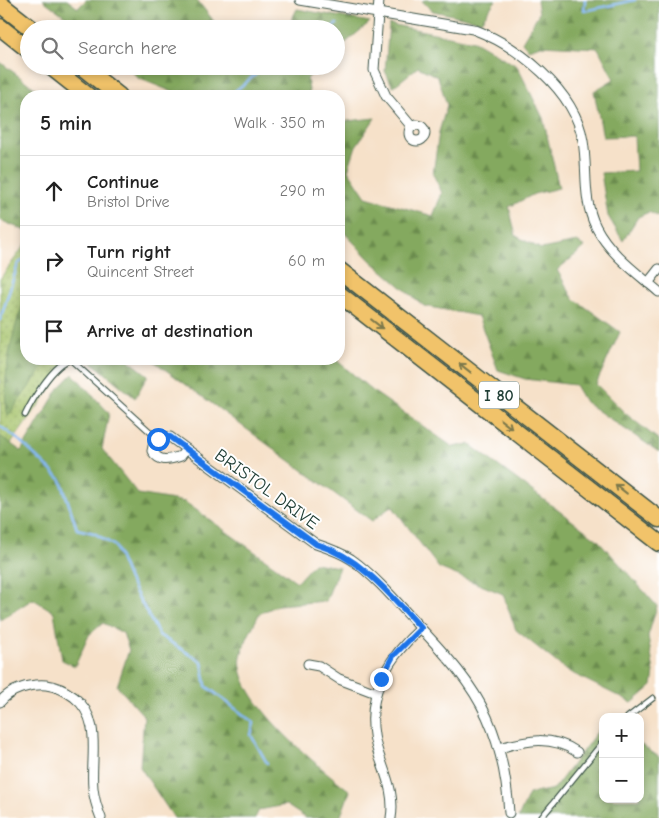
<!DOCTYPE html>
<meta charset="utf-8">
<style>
body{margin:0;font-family:"Comic Neue",sans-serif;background:#f2f2f2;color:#222}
.controls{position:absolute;right:15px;bottom:15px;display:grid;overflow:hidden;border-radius:10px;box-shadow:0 2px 8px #0003}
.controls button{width:45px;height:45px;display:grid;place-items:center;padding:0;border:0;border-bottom:1px solid #e0e0e0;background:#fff;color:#222;font:25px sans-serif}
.stop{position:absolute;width:15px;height:15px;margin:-11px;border:4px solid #1a73e8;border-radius:50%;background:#fff}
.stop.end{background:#1a73e8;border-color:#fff;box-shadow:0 1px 5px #0008}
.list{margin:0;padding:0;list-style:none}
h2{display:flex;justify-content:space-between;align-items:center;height:65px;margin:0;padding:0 20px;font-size:21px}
h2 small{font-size:16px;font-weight:400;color:#767676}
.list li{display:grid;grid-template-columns:32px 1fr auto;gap:15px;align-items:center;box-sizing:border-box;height:70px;padding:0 20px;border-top:1px solid #e0e0e0}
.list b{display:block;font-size:19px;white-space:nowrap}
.list p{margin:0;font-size:16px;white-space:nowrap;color:#767676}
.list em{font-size:16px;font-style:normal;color:#767676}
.icon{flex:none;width:28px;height:28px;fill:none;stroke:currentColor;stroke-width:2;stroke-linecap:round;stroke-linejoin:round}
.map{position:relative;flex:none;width:659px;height:818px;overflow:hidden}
.search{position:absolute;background:#fff;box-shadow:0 2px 8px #0003;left:20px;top:20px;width:325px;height:55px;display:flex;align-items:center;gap:12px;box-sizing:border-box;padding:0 18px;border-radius:28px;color:#767676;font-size:19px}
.panel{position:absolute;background:#fff;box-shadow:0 2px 8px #0003;left:20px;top:90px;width:325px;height:275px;border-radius:20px}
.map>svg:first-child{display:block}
.grass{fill:url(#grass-dots);stroke:#62804f}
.forest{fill:url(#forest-firs);stroke:#527349}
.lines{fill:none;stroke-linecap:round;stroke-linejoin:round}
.stream{stroke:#86baf4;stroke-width:2.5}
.lane-casing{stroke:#3f564a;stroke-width:7}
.street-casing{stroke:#3f564a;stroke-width:11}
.highway-casing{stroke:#3f564a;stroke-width:19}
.lane{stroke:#fff;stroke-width:4.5}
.street{stroke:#fff;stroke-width:9}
.highway{stroke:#f1c36a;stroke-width:16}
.oneway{stroke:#7d794c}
.route{stroke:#1a73e8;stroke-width:6}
.labels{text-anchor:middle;stroke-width:4;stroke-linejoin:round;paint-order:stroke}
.shield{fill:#fff;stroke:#627771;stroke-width:1}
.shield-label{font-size:16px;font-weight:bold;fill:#1f3d34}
.street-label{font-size:18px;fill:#1f3d34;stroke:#fff}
</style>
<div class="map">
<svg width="659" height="818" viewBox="0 0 659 818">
<defs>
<pattern id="grass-dots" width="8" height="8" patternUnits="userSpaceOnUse" patternTransform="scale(1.25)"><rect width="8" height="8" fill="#a6c36a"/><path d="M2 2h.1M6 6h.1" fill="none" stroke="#87a058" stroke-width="1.8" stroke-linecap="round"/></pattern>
<pattern id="forest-firs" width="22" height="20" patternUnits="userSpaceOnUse" patternTransform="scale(1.25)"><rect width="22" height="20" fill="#84a95e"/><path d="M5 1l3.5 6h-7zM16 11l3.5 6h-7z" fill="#6b8b4e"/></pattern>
</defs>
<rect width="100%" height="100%" fill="#fff"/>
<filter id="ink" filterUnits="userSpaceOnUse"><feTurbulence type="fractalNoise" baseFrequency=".02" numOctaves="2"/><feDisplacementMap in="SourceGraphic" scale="10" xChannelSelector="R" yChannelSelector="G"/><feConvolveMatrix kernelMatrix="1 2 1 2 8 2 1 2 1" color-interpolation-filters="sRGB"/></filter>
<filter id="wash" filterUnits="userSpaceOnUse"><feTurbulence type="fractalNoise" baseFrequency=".0096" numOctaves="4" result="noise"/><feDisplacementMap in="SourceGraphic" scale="20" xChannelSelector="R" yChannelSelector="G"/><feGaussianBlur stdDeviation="1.12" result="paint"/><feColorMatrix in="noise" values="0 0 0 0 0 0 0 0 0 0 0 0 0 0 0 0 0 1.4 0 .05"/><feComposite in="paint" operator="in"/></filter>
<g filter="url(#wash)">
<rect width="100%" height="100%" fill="#f6e1c9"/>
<path class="grass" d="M26 243V359H72L0 459V279Z"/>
<g class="forest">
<path d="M43 0H67L78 8 86 0H197L220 29H83Z"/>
<path d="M425 0H496L481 21 433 11 422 1Z"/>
<path d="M537 0H659V217L649 212 638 217 623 241 608 216 601 173 636 171 634 136 603 137 594 91 614 79 598 48 541 45 528 49 522 42 539 13Z"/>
<path d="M297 9 370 22 336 51V29H287Z"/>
<path d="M389 24 474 41 517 66 543 118 559 188 534 194 509 207 516 236 541 249 577 242 585 247 557 270 573 298 620 332 596 384 626 414 659 440V452L585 402 575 385 525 379 498 370 478 316 424 306 371 261 339 227V122L375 118 356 146 348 170 366 197 433 216 442 193 433 174 439 132 447 105 438 77 418 67 393 87 385 71Z"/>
<path d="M0 62 45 96H26V231L0 220Z"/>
<path d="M127 66H320L307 79 310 96H183L138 78Z"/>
<path d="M26 297V359H49L8 416C0 384 12 329 26 297Z"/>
<path d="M88 359H127L148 375 135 398Z"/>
<path d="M151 359H335L374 392 453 447 469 444 598 540 657 606 648 636 654 672 652 686 632 703 566 670 516 630 503 594 439 568 392 506 372 521Z"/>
<path d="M73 374 109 413 102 449 138 494 185 502 297 582 314 563 339 567 326 601 278 605 259 614C253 627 244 642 241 656 233 699 319 767 350 791L340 818H306L286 805 259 810 255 818H174L140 767 144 716 117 686 129 650 123 633 103 623 89 635 75 666 62 660 54 612 33 599 0 620V436L21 451 59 388Z"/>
<path d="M603 724V799H640V744L659 757V818H518L529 794 554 789Z"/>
</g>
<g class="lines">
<g class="stream">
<path d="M585 0 584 11 635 0"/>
<path d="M329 29 337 24"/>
<path d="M229 96 266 66"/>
<path d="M0 320 18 264 26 258"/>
<path d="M0 426 20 441 61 480 77 529 94 533 115 546 129 580 159 635 202 662 206 686 254 723 251 735 267 763"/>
</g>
</g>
</g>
<g filter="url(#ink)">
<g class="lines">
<defs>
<g id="lane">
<path d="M25 415C32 400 55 362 71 360L158 439"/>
<path d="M628 717 653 698"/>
<path d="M541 818 603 742"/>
</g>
<g id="street">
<path d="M300 0 473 29C518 46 575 90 583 141 588 170 582 199 596 227 610 254 636 272 659 292"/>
<path d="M379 0 374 70 386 96 412 127"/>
<circle cx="417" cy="133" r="8"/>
<path d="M648 283 659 269"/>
<path d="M186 449 181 456C168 460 160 463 152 451L154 442 161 436 170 437 316 544C328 548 340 552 351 559 375 576 396 601 416 623 443 652 471 681 487 717 501 748 507 779 509 813"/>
<path d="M308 664 319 666 339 679 376 693"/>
<path d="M0 702C11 689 29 684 46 685 56 686 66 691 74 697 103 720 90 757 93 788 94 798 97 808 101 818"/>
<path d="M499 748C528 740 551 735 577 752"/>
<path d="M391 818C395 795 386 776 379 755 361 703 383 662 421 628"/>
</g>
<g id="highway">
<path d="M0 4 32 29"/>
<path d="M0 27 29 50"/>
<path d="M50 66 88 96"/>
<path d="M81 66 119 96"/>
<path d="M339 270 659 519"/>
<path d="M339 294 659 543"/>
</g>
</defs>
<use href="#lane" class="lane-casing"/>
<use href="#street" class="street-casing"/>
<use href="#highway" class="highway-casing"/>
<use href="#lane" class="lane"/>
<use href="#street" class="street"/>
<use href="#highway" class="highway"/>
</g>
<defs><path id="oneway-shaft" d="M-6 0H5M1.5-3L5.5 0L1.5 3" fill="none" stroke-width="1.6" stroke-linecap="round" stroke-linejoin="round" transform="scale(1.25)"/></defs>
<g class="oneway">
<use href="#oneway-shaft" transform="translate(377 324) rotate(38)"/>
<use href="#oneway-shaft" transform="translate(465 368) rotate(-142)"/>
<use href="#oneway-shaft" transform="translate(506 424) rotate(38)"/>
<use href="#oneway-shaft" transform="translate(621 489) rotate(-142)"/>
</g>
</g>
<g class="lines" filter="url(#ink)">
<path class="route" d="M158 439 161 436 170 437 316 544C360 557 391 595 421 628L393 656 381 679"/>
</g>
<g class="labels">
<rect class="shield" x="479" y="381.5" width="40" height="27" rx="4"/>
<g class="shield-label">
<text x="499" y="401">I 80</text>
</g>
<g class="street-label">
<text transform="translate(267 489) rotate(36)" y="6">BRISTOL DRIVE</text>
</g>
</g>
</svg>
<div class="controls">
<button>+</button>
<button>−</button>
</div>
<div class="stop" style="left:158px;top:439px"></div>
<div class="stop end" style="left:381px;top:679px"></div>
<div class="search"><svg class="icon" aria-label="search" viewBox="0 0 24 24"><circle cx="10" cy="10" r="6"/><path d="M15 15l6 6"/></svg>Search here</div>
<section class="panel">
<h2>5 min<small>Walk · 350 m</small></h2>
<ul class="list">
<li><svg class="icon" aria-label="ahead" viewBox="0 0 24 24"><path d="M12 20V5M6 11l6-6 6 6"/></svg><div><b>Continue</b><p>Bristol Drive</p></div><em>290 m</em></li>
<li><svg class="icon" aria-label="right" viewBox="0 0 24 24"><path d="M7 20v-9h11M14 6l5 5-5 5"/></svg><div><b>Turn right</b><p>Quincent Street</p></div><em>60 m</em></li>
<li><svg class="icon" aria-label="arrive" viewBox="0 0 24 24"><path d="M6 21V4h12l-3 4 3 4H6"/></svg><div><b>Arrive at destination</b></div></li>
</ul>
</section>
</div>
